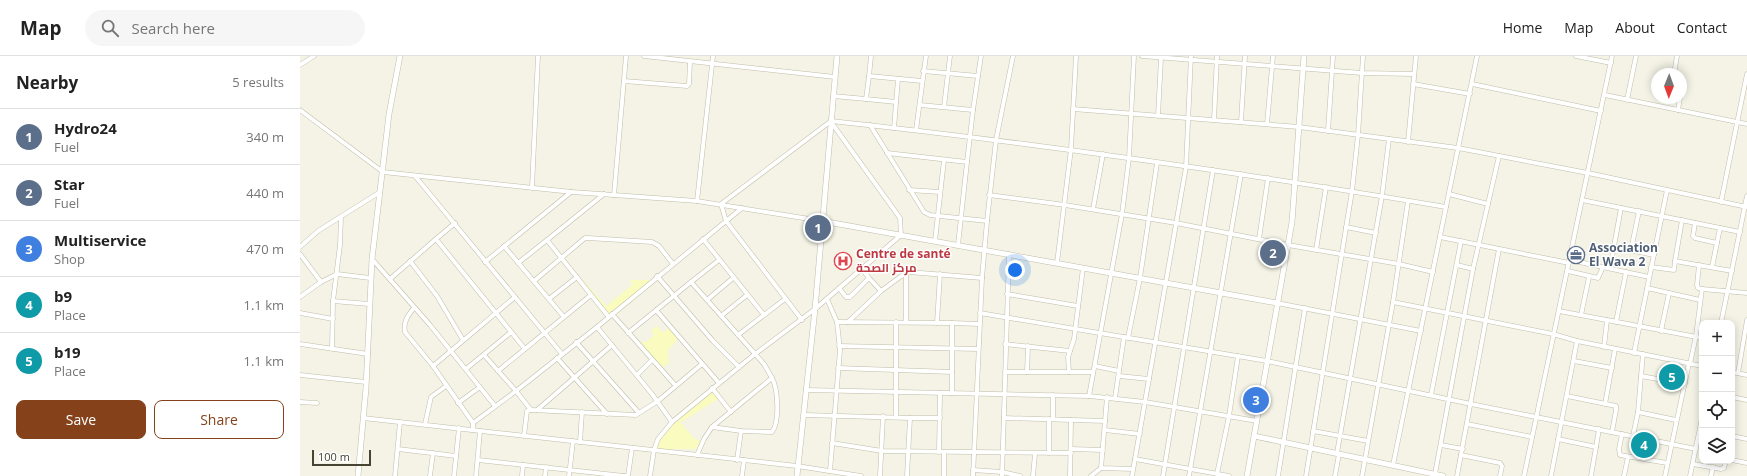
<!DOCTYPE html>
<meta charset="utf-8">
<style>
body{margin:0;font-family:"Open Sans",Cairo,sans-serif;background:#f6f6f6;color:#222}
.controls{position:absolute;right:12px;bottom:12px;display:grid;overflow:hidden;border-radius:8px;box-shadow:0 2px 10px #0003}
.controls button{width:36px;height:36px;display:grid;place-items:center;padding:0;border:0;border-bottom:1px solid #e0e0e0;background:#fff;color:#222;font:20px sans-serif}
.compass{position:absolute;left:1351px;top:12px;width:36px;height:36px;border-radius:50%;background:#fff;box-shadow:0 2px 10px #0003;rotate:181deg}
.scale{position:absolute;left:12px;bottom:10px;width:59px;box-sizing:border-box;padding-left:4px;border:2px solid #474434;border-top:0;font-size:11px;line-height:14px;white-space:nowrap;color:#474434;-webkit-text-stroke:3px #fff;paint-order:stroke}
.you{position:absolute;left:715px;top:214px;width:14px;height:14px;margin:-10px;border:3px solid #fff;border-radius:50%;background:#1a73e8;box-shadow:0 0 0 6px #1a73e833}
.badge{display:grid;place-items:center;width:26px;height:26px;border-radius:50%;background:#85421a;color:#fff;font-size:13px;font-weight:700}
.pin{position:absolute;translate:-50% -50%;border:2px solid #fff;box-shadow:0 1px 4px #0006}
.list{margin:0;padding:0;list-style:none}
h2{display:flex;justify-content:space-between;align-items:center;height:52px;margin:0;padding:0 16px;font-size:17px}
h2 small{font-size:13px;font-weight:400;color:#767676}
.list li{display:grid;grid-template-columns:26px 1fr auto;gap:12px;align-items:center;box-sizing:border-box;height:56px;padding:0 16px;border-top:1px solid #e0e0e0}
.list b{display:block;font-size:15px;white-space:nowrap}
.list p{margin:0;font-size:13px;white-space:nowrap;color:#767676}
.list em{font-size:13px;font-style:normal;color:#767676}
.actions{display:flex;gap:8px;padding:12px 16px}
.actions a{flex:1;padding:9px 0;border:1px solid #85421a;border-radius:8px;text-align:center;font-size:14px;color:#85421a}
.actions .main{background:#85421a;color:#fff}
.icon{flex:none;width:22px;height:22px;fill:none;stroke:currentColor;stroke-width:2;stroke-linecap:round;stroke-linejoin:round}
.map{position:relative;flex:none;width:1447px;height:420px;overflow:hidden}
header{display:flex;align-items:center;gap:24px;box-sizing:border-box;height:56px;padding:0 20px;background:#fff;border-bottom:1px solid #e0e0e0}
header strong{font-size:19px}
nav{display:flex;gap:22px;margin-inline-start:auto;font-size:14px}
.search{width:280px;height:36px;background:#f6f6f6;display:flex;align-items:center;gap:10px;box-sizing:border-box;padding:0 14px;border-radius:22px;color:#767676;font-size:15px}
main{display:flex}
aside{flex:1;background:#fff}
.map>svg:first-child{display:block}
.sand{fill:#fafbbf}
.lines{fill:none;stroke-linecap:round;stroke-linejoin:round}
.minor-casing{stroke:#c0bda8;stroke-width:5}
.tertiary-casing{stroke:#c0bda8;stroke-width:6}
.minor{stroke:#fff;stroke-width:4}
.tertiary{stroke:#fff;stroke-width:5}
.labels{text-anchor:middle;stroke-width:3;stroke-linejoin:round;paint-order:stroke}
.service-label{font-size:12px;font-weight:bold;fill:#4e5e75;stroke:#fff;text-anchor:start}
.health-label{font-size:12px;font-weight:bold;fill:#be3a42;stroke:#fff;text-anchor:start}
</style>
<header>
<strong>Map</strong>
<div class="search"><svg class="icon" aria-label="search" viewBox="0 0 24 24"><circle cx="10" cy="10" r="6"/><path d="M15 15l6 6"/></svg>Search here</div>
<nav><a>Home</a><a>Map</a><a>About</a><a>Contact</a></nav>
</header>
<main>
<aside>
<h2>Nearby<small>5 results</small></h2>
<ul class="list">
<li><span class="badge" style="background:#5c6f8a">1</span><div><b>Hydro24</b><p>Fuel</p></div><em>340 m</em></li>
<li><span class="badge" style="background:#5c6f8a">2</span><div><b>Star</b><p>Fuel</p></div><em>440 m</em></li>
<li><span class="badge" style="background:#3f7fe0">3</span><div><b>Multiservice</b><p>Shop</p></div><em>470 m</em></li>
<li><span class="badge" style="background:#0f9aa8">4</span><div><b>b9</b><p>Place</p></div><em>1.1 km</em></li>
<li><span class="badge" style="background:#0f9aa8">5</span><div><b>b19</b><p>Place</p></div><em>1.1 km</em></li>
</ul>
<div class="actions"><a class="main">Save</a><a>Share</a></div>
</aside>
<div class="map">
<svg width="1447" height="420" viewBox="0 0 1447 420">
<rect width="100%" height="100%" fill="#f4f3e6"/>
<g class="sand">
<path d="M282 223 306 250 332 229 330 224H353L311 256 309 259 279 224Z"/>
<path d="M357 270 363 277 370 271 378 283 368 294 369 307 361 312 339 289 344 285 346 286 354 279 351 274Z"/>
<path d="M412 335 420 342 381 366 379 365 396 384 403 385 398 393H356L361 378Z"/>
</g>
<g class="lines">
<defs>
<g id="minor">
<path d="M344 0 535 21"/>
<path d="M571 0 569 20 622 25"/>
<path d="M842 0 1062 17 1114 18"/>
<path d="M1276 0 1311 7"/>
<path d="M0 9 14 0"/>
<path d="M623 15 678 20"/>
<path d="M1374 18 1377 0"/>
<path d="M569 20 566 43 596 46"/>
<path d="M324 25 387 30 389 28 390 6"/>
<path d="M1113 28 1170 38"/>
<path d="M1172 28 1301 55"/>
<path d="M1305 39 1447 68"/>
<path d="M533 40 566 43"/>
<path d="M1327 44 1336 0"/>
<path d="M620 49 673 54"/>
<path d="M644 51 650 0"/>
<path d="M773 53 999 71 1158 92 1288 117 1447 151"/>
<path d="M0 54 83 116 272 136 397 145 522 165"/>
<path d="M1378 54 1380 42"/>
<path d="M858 60 861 2"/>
<path d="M914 64 917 0"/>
<path d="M941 66 945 0"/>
<path d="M967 68 973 0"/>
<path d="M570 69 624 156 630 159 687 165"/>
<path d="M594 72 598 23"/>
<path d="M616 74 626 0"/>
<path d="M1028 75 1033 0"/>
<path d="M1108 86 1116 0"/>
<path d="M587 97 667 106 658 189"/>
<path d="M667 106 673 54 681 0"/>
<path d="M115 120 262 298"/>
<path d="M232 132 238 0"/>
<path d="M609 134 640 136"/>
<path d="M1149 138 1188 148"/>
<path d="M314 139 326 0"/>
<path d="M689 139 765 149 876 167 988 189 1099 208 1133 216"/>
<path d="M1282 144 1440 176"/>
<path d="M397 145 413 0"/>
<path d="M1421 146 1447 18"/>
<path d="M793 153 803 98"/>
<path d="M1382 164 1375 205 1432 215"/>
<path d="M155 167 136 183 225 293"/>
<path d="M1395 167 1393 180 1395 182 1417 187"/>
<path d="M1046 171 1076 177"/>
<path d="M1140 181 1269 207"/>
<path d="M403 183 464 259"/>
<path d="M959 183 968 122"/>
<path d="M247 184 304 138"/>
<path d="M635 185 644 104"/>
<path d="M204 190 264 261"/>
<path d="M0 191 18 175 80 136"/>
<path d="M1314 191 1354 199"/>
<path d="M1016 194 1026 131"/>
<path d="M1331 194 1339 155"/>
<path d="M0 198 21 226"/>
<path d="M72 203 130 269 195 350"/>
<path d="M1270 204 1349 221"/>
<path d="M110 205 137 240 163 284"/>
<path d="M185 206 271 136"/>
<path d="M218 207 247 184 308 260"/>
<path d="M757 207 771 93 776 0"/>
<path d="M1157 209 1173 213"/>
<path d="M1399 209 1397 229 1398 232 1402 233"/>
<path d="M1351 211 1374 214 1375 205"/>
<path d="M1412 211 1420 172"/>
<path d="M1310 212 1321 152"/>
<path d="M1268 215 1298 222 1303 211"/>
<path d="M606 217V266"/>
<path d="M357 220 413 285 439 311"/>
<path d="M90 223 136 183"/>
<path d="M234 225 285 182H288L352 186 359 190 373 208"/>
<path d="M539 232 546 241H550L569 222 562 213"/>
<path d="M1347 232 1400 244"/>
<path d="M581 235 600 221 609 216 682 222"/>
<path d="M707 238 778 250"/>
<path d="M0 241 21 226 37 218 70 222"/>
<path d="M249 243 277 221"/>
<path d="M527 243 537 266 540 294 530 415"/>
<path d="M407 244 433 222"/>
<path d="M33 245 69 248"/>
<path d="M1093 246 1253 278 1277 285 1402 310"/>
<path d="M977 247 1121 275"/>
<path d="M114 252C108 259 103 266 105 276L133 310 173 367"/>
<path d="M356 254 419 327"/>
<path d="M1259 255 1402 282"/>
<path d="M0 257 33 263"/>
<path d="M680 257 967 305 1171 348 1396 393"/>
<path d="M312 258 375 329"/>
<path d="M1281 259 1289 221"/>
<path d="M421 260 447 239"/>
<path d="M502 264 426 165 421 148 531 65C737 87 942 117 1146 151"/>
<path d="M537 266 652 267V316"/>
<path d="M548 266 581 235 569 222"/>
<path d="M596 266V361"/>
<path d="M1316 266 1326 216"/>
<path d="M637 267 640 218"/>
<path d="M652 267 679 268"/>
<path d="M1421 267 1447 140"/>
<path d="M297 271 352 338 372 366"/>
<path d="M1361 275 1369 237"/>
<path d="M328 277 391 226"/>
<path d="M438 279 485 243"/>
<path d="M828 282 840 222 857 107"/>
<path d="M276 286 339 357"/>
<path d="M0 288 68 298"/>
<path d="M705 288 770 295"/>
<path d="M539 290 678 293"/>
<path d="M1304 291 1307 264"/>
<path d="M32 293 33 245 40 189 41 161"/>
<path d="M1334 297 1367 134"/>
<path d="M184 299 216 335 231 354"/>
<path d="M257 302 307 358"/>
<path d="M1274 305 1312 312"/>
<path d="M1390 308 1396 280 1402 233 1447 237"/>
<path d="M133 310 215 241"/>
<path d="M795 310 819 315"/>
<path d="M538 312 652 316V337"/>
<path d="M166 313 210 277"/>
<path d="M198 315 291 239"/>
<path d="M705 316H793"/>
<path d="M727 316 728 290"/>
<path d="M769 316 768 301 774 283 783 212"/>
<path d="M1432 316 1447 319"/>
<path d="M1438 317 1447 264"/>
<path d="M0 319 66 326"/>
<path d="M337 319 352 304"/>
<path d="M819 320 849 323"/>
<path d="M1341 320 1343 298"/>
<path d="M412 332 431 356"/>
<path d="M506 334 789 340 845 346 957 365"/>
<path d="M753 339V363"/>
<path d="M1131 339 1161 185"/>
<path d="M789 340 822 158 829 102 834 0"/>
<path d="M1267 340 1316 350V354L1312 376"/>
<path d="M1432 341 1447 344"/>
<path d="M815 342 824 281"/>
<path d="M0 346 17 347"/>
<path d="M158 347 180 331"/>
<path d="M1305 348 1315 293"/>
<path d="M237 354 312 289"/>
<path d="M1338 356 1376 364"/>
<path d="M505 359 610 362 607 420"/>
<path d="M63 362 497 410 561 420"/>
<path d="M610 362H640"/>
<path d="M704 362 805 365 801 412 833 413"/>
<path d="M805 365 807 341"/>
<path d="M125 368 131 341 146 330"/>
<path d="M1167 368 1232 381"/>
<path d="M412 371 441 375 472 376C480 366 478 333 472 322"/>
<path d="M173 374V367L216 335 297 271 442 152"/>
<path d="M805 374 840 378"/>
<path d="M1013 375 1068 385"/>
<path d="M1322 378 1319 393 1320 399 1367 407"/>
<path d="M224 380 227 355 231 354 336 359 358 345 402 308"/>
<path d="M1333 380 1338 356 1341 320 1385 328"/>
<path d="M1432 380 1447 383"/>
<path d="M1258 383 1296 391 1291 420"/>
<path d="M280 386 282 356"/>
<path d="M532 387 582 395 771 397"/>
<path d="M1141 389 1163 393"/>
<path d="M1296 391 1299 373"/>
<path d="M98 393 156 400"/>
<path d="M771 393 803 394"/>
<path d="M639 396 640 337"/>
<path d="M749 397V363"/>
<path d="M1037 397 1082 140 1089 83"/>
<path d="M397 399 404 383 412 371 472 322 464 308 391 226 419 204"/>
<path d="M1161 399 1200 407 1202 410 1200 420"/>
<path d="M835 403 929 420"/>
<path d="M178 404 324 420"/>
<path d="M437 404 441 375"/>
<path d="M1432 404 1447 407"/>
<path d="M1393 408 1421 413 1424 412 1426 405"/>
<path d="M1093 409 1177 0"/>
<path d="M673 414 702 416 720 420"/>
<path d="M917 418 929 360 938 300"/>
<path d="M1135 418 1173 213 1199 100"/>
<path d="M95 420 100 366"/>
<path d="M130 420 133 397"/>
<path d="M154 420 159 372"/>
<path d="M176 420 180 375"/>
<path d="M222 420 223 409"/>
<path d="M245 420 246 411"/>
<path d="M269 420 273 385"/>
<path d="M324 420H328L332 392"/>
<path d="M350 420 354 394 358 383 372 366 455 298 515 253 601 179 600 162 531 66"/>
<path d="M442 420 444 404"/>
<path d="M580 420 583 360"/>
<path d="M644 420V396"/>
<path d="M673 420 682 222 687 165 696 84 713 0"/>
<path d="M702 420 709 198"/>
<path d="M733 420 735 398"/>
<path d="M770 420 771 364"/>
<path d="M791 420 801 412"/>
<path d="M832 420 886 111 891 0"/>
<path d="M863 420 913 114"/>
<path d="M889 420 941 118"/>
<path d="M978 420 1005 252"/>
<path d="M1006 420 1052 135 1058 79 1063 0"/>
<path d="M1035 420 1039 398"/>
<path d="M1062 420 1093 246 1108 145"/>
<path d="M1157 420 1199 193"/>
<path d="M1224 420 1312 0"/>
<path d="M1251 420 1277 285"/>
<path d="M1324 420 1328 401"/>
<path d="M1365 420 1389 307"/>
<path d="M1390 420 1402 362"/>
<path d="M1411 420 1413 411"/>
</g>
<g id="tertiary">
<path d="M522 165 977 247"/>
<path d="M954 380 1143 420"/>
<path d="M58 420 66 332 72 203 89 58 100 0"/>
<path d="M497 420 515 253 537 0"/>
<path d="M947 420 992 166 1004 0"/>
</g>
</defs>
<use href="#minor" class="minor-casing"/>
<use href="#tertiary" class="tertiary-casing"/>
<use href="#minor" class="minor"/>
<use href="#tertiary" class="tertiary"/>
</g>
<defs>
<symbol id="office-ring" viewBox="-11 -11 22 22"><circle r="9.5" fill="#fff" stroke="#5c6f8a" stroke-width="1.5"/><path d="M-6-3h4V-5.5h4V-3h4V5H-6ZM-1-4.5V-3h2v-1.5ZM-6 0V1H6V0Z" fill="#5c6f8a"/></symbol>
<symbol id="hospital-ring" viewBox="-11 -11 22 22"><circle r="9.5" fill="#fff" stroke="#e0444e" stroke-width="1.5"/><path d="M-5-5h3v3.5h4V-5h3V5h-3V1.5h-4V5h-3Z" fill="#e0444e"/></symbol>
</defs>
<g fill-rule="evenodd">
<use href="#office-ring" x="1266" y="189" width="20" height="20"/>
<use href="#hospital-ring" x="533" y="195" width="20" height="20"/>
</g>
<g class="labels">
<g class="service-label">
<text x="1289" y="196">Association<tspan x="1289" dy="14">El Wava 2</tspan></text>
</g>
<g class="health-label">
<text x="556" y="202">Centre de santé<tspan x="556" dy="14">مركز الصحة</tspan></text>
</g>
</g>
</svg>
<div class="controls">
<button>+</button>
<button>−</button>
<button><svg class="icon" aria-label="locate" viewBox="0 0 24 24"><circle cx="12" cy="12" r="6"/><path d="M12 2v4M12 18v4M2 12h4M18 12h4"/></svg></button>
<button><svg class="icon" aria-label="layers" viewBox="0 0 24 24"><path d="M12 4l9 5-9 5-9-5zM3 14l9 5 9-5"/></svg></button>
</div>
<svg class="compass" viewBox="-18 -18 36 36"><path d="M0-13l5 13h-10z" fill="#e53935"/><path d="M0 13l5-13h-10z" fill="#767676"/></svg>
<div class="scale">100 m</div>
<div class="you"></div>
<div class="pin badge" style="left:518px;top:172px;background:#5c6f8a">1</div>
<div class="pin badge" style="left:973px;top:197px;background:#5c6f8a">2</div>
<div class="pin badge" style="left:956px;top:344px;background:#3f7fe0">3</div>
<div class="pin badge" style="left:1344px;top:389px;background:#0f9aa8">4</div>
<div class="pin badge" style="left:1372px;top:321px;background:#0f9aa8">5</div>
</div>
</main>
